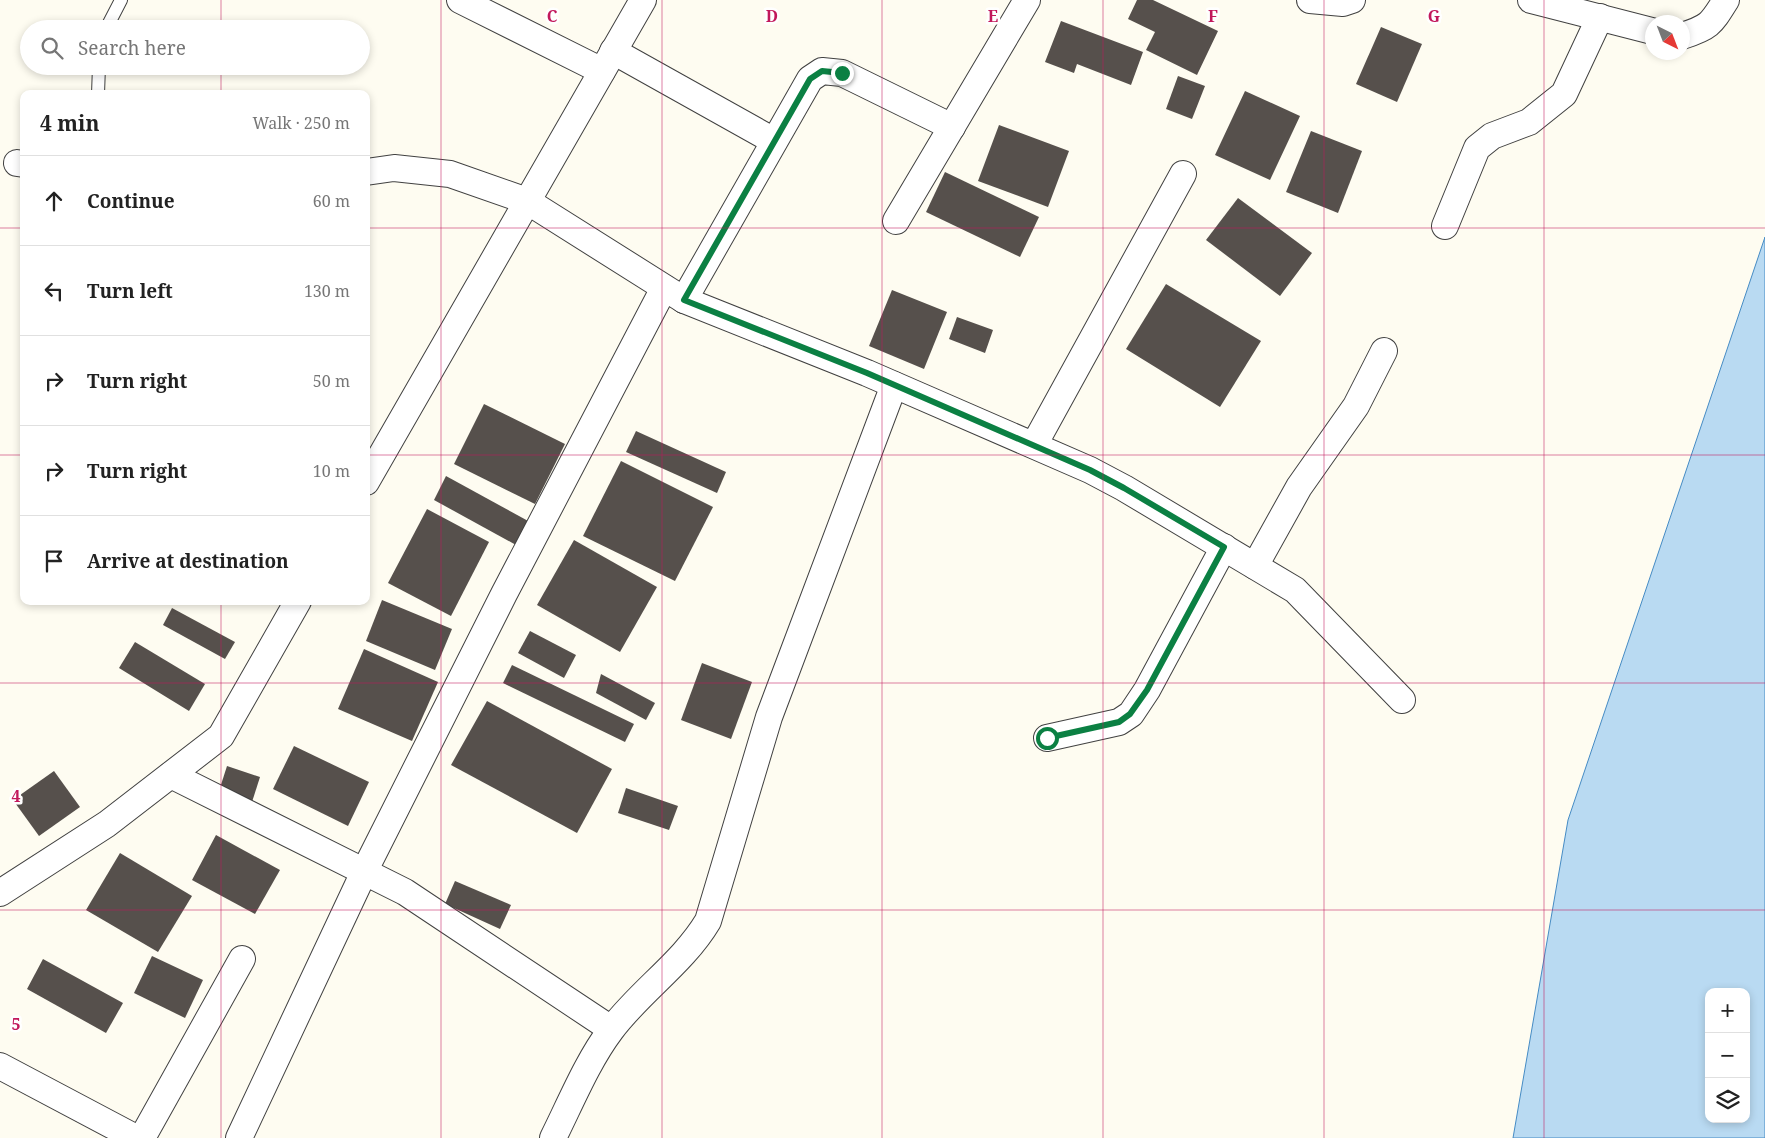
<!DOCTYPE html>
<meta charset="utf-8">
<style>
body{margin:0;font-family:"Noto Serif",serif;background:#f6f6f6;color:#222}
.controls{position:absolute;right:15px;bottom:15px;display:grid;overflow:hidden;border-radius:10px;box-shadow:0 2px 8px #0003}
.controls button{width:45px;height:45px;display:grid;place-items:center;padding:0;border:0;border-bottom:1px solid #e0e0e0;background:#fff;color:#222;font:25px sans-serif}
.compass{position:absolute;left:1645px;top:15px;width:45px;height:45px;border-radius:50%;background:#fff;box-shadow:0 2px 8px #0003;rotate:138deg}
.stop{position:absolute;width:15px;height:15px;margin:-11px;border:4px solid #0b8043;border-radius:50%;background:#fff}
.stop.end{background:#0b8043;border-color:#fff;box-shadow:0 1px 5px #0008}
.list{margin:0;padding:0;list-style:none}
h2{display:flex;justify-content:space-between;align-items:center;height:65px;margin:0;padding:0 20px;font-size:21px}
h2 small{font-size:16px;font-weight:400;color:#767676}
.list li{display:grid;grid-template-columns:32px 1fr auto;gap:15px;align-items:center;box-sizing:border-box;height:90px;padding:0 20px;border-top:1px solid #e0e0e0}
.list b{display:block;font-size:19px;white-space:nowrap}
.list em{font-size:16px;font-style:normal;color:#767676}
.icon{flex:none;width:28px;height:28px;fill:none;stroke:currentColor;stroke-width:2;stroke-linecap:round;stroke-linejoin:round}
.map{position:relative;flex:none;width:1765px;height:1138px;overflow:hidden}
.search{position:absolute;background:#fff;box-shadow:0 2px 8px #0003;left:20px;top:20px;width:350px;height:55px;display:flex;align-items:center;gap:12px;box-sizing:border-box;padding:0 18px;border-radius:28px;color:#767676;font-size:19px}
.panel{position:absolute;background:#fff;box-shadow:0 2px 8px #0003;left:20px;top:90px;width:350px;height:515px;border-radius:10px}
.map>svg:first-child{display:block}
.water{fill:#b9daf2;stroke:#458bc4;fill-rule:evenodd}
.building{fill:#56504c}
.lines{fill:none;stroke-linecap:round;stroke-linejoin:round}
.service-casing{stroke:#414141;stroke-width:14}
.minor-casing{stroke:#414141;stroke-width:28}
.service{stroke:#fff;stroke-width:12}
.minor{stroke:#fff;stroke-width:26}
.route{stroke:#0b8043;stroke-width:6}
.grid{fill:none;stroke:#c2185b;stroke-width:1;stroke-opacity:0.55}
.grid-label{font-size:16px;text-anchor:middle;font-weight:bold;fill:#c2185b;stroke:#fff;stroke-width:5;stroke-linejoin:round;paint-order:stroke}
</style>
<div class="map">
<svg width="1765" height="1138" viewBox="0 0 1765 1138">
<rect width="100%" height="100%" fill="#fefcf1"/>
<path class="water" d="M1765 237V1138H1513L1568 820ZM1709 992H1746V1119H1709Z"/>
<g class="building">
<path d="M1137 0H1153L1218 31 1197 75 1146 50 1155 32 1128 19Z"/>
<path d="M1061 21 1143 52 1131 85 1077 64 1074 73 1045 62Z"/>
<path d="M1381 27 1422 44 1397 102 1356 84Z"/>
<path d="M1178 76 1205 86 1192 119 1166 109Z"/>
<path d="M1245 91 1300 116 1270 180 1215 155Z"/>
<path d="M999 125 1069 151 1048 207 978 181Z"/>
<path d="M1311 131 1362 151 1338 213 1286 192Z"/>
<path d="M945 172 1039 217 1020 257 926 212Z"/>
<path d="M1238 198 1312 253 1280 296 1206 240Z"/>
<path d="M1166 284 1261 341 1220 407 1126 349Z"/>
<path d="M892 290 947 312 924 369 869 346Z"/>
<path d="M957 317 993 330 985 353 949 339Z"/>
<path d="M484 404 565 444 535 504 454 464Z"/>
<path d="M636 431 726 472 717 493 626 452Z"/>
<path d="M621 461 713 507 675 581 583 536Z"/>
<path d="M446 476 530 522 516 545 434 500Z"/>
<path d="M427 509 489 542 451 616 388 583Z"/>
<path d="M574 540 657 587 620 652 537 605Z"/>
<path d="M382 600 452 629 435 670 366 641Z"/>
<path d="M172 608 235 642 225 659 163 625Z"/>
<path d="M530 631 576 655 564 678 518 653Z"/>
<path d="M135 642 205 684 189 711 119 668Z"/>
<path d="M364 649 438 682 412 741 338 709Z"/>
<path d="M702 663 752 682 731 739 681 720Z"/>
<path d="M512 665 634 724 625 742 503 683Z"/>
<path d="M601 674 655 703 646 720 596 693Z"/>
<path d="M487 701 612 769 577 833 451 765Z"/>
<path d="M294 746 369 782 348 826 273 789Z"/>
<path d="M227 766 260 777 252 802 219 791Z"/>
<path d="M54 771 80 807 39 836 13 800Z"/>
<path d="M626 788 678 806 669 830 618 813Z"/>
<path d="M216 835 280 870 255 914 192 880Z"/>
<path d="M120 853 192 896 158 952 86 910Z"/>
<path d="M455 881 511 905 500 929 445 904Z"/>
<path d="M152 956 203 980 185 1018 134 993Z"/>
<path d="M43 959 123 1003 106 1033 27 989Z"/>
</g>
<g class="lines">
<defs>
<g id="service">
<path d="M106 29 121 0"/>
<path d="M98 94 99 66"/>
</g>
<g id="minor">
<path d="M460 0 602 71"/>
<path d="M1310 0 1343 3 1352 0"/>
<path d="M1531 0 1652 31"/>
<path d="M1682 36C1710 27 1711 24 1726 0"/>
<path d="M613 51 774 141"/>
<path d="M17 163 24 164"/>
<path d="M366 172 394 168 450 174 527 201 684 300 867 373 1090 470 1124 488 1295 590 1402 700"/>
<path d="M896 221 1027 0"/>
<path d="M1445 226 1477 148 1492 136 1529 122 1564 94 1600 17"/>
<path d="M684 300 810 79 822 71 842 73 952 127"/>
<path d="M1034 445 1183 174"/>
<path d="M366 482 643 0"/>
<path d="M1255 566 1299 487 1356 406 1384 351"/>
<path d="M1047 738 1119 722 1131 714 1147 690 1224 547"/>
<path d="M171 775 405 892 611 1029"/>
<path d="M0 893 107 824 221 736 298 601"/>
<path d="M0 1066 136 1138"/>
<path d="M142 1138 242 959"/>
<path d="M239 1138 365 870 504 594 664 288"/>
<path d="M553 1138C571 1102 587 1062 611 1030 640 991 683 963 708 921L769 717 894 385"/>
</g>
</defs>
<use href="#service" class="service-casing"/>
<use href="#minor" class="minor-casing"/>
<use href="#service" class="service"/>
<use href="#minor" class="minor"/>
</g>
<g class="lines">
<path class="route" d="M842 73 822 71 810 79 684 300 867 373 1090 470 1124 488 1224 547 1147 690 1130 714 1119 722 1047 738"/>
</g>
<path class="grid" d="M221 0V29M441 0V1138M662 0V1138M882 0V1138M1103 0V1138M1324 0V1138M1544 0V1138M221 66V94M0 228H24M366 228H1765M0 455H24M366 455H1765M221 601V1138M0 683H1765M0 910H1765"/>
<g class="grid-label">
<text x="552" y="22">C</text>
<text x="772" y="22">D</text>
<text x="993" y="22">E</text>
<text x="1213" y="22">F</text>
<text x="1434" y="22">G</text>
<text x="16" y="802">4</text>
<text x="16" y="1030">5</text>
</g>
</svg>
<div class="controls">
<button>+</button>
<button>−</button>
<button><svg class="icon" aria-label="layers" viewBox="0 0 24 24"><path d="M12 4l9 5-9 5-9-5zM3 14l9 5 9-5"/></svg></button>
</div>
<svg class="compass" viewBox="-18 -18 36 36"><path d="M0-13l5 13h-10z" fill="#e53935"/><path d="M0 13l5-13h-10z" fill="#767676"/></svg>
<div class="stop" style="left:1047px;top:738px"></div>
<div class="stop end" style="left:842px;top:73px"></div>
<div class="search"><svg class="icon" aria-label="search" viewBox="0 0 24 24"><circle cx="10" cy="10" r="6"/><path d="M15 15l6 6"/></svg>Search here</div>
<section class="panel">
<h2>4 min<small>Walk · 250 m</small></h2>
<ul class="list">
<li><svg class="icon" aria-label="ahead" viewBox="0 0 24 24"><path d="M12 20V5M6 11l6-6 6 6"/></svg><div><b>Continue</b></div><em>60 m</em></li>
<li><svg class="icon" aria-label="left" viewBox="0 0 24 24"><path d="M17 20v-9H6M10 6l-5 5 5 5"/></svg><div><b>Turn left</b></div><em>130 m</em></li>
<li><svg class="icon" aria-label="right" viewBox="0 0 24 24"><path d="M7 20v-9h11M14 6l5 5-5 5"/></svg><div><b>Turn right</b></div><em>50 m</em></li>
<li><svg class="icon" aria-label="right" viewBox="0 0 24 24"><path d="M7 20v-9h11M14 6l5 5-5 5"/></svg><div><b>Turn right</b></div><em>10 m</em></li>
<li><svg class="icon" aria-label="arrive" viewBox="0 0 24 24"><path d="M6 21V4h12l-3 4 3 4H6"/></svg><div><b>Arrive at destination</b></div></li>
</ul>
</section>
</div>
